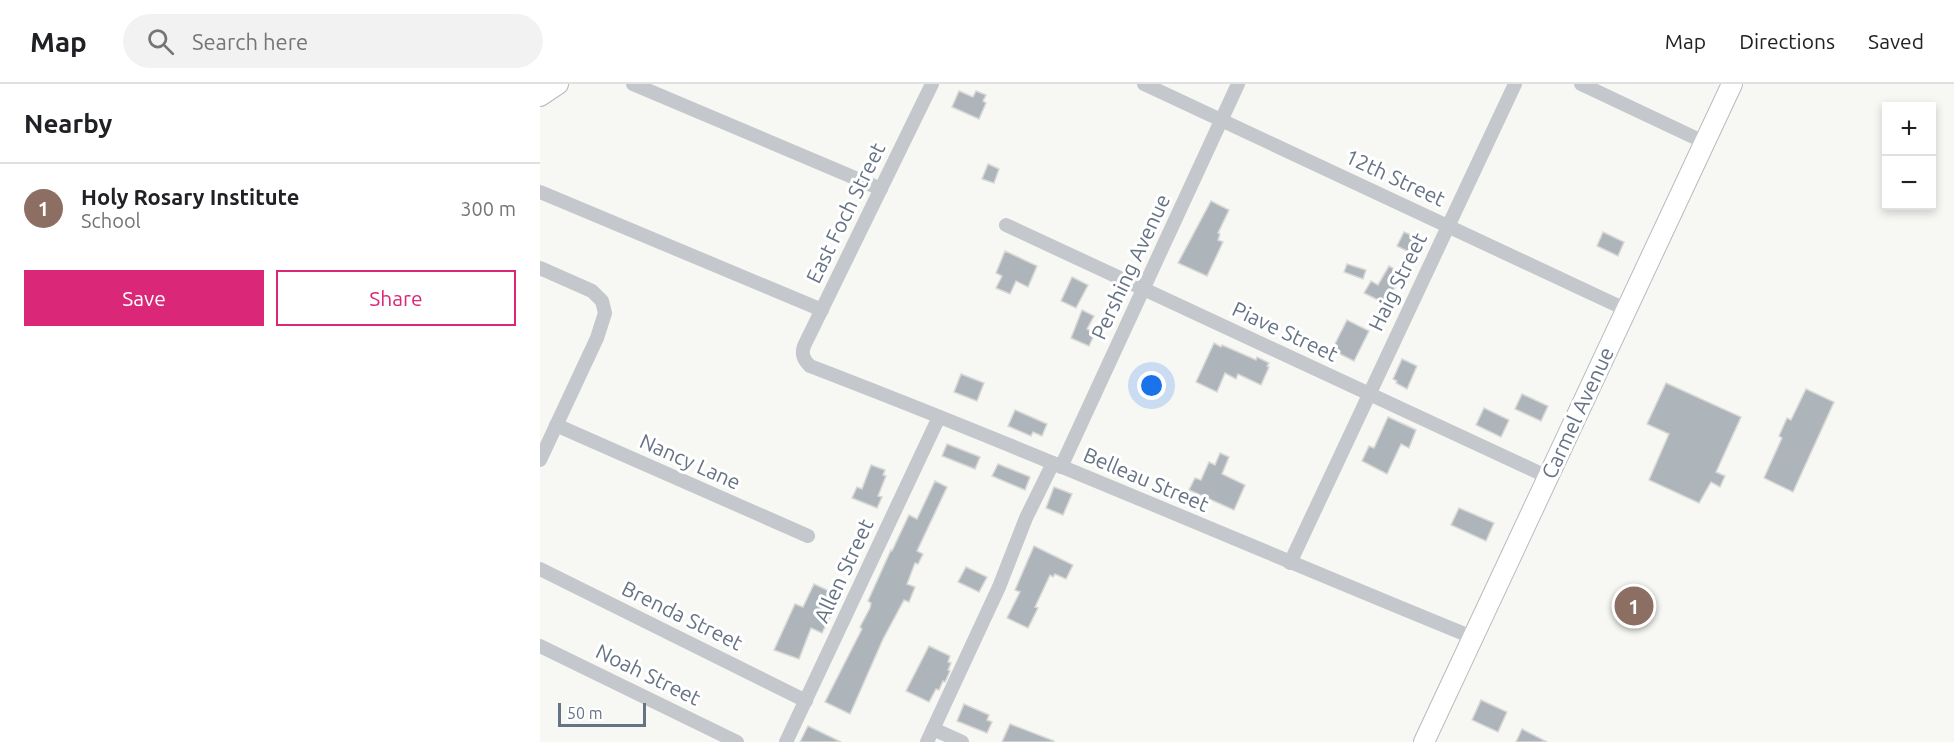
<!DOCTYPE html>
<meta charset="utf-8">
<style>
body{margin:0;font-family:Ubuntu,sans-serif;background:#f2f2f2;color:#202124}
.controls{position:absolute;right:18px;top:18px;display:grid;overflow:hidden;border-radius:0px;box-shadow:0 3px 9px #0003}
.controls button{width:54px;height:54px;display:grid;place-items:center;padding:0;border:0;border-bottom:2px solid #e0e0e0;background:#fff;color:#202124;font:30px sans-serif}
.scale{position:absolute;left:18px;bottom:15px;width:88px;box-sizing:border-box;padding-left:6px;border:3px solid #667385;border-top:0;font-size:16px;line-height:21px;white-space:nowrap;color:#667385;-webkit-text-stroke:4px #fff;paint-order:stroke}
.you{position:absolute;left:612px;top:302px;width:21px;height:21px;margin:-15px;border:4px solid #fff;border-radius:50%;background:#1a73e8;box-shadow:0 0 0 9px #1a73e833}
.badge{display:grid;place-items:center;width:39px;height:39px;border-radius:50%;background:#db2777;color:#fff;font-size:20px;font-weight:700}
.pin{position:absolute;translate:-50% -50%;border:3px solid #fff;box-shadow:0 2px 6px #0006}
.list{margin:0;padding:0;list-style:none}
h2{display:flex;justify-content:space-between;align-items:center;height:78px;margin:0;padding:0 24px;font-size:26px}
h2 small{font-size:20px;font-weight:400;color:#757577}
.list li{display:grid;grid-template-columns:39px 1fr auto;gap:18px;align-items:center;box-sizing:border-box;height:90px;padding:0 24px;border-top:2px solid #e0e0e0}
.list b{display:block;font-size:22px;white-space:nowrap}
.list p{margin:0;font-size:20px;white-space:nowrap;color:#757577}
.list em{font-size:20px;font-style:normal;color:#757577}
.actions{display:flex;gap:12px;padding:18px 24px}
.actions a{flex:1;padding:14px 0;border:2px solid #db2777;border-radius:0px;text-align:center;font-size:21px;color:#db2777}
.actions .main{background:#db2777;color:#fff}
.icon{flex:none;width:33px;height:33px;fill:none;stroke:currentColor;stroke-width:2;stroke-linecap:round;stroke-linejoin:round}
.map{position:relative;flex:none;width:1414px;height:658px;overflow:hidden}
header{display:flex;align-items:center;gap:36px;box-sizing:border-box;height:84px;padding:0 30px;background:#fff;border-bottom:2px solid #e0e0e0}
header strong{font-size:28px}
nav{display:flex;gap:33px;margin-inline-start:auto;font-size:21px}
.search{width:420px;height:54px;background:#f2f2f2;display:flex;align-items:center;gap:15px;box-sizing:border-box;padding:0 21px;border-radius:33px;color:#757577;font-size:22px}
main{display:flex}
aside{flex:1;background:#fff}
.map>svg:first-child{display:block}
.building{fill:#adb4ba;stroke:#d8d9d6;stroke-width:1.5}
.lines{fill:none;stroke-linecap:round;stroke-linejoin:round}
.secondary-casing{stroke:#b6bac0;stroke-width:22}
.street{stroke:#c4c7cb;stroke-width:14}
.secondary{stroke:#fff;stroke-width:20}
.labels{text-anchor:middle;stroke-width:6;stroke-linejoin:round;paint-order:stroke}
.street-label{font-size:21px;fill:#667385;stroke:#fff}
</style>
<header>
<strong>Map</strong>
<div class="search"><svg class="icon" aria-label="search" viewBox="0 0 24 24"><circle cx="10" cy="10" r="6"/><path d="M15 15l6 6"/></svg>Search here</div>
<nav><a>Map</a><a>Directions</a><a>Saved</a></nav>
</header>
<main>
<aside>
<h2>Nearby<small></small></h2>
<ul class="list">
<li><span class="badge" style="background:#8d6e63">1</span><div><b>Holy Rosary Institute</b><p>School</p></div><em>300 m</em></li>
</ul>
<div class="actions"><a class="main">Save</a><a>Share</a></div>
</aside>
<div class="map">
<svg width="1414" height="658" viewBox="0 0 1414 658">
<rect width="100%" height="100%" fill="#f7f7f4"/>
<g class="building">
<path d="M419 7 433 13 436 7 446 11 443 17 446 19 439 35 412 23Z"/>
<path d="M448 80 459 85 454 99 442 95Z"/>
<path d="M671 117 689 126 678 149 680 150 678 156 683 158 667 192 638 179Z"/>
<path d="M864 148 878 154 871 169 857 162Z"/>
<path d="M1063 148 1084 158 1078 172 1057 162Z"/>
<path d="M465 167 497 182 488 203 476 197 470 210 456 204 462 192 456 189Z"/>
<path d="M807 180 826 186 823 195 804 188Z"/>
<path d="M849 182 867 192 861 203 856 201 846 220 824 209 831 197 838 201Z"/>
<path d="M532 193 548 201 536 224 521 217Z"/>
<path d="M542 226 554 232 547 245 555 249 549 262 531 254Z"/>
<path d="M807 236 829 247 814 277 792 266Z"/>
<path d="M674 259 681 263 682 261 716 276 717 273 729 279 727 282 729 283 721 301 698 290 696 295 685 289 677 308 656 298Z"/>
<path d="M862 275 877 282 867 305 856 299 857 297 853 295Z"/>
<path d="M421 290 444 299 437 317 414 308Z"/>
<path d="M1126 299 1201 333 1176 388 1185 392 1180 403 1171 398 1159 419 1109 396 1129 350 1107 340Z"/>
<path d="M1266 305 1294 318 1253 408 1224 394 1242 354 1239 352 1247 334 1251 336Z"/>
<path d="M982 310 1008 322 1001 337 975 325Z"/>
<path d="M944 324 969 336 961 353 936 341Z"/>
<path d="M475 326 507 340 502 352 493 348 491 352 468 342Z"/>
<path d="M848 333 876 346 869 364 861 360 847 390 822 377 829 362 834 364Z"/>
<path d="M407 360 440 373 435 385 402 372Z"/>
<path d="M680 369 689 373 682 390 705 401 694 426 649 406 655 394 661 396 669 378 675 381Z"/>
<path d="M458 380 490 393 485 406 452 392Z"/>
<path d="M331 381 345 386 343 391 346 392 338 412 342 413 337 424 312 414 317 403 322 405Z"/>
<path d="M395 397 407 403 377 467 383 470 378 480 375 479 367 500 375 503 369 518 364 516 343 555 310 630 285 618 322 545 320 543 330 524 331 519 328 517 351 466 352 467 369 431 377 435Z"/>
<path d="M514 403 532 410 523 431 506 424Z"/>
<path d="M919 424 954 439 946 457 911 441Z"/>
<path d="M494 462 533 481 526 495 515 490 513 493 510 491 495 523 498 524 488 544 467 534 480 508 475 506Z"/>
<path d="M426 483 447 493 439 508 418 498Z"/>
<path d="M274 500 300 512 282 549 271 544 259 575 234 566 255 520 263 523Z"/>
<path d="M389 562 410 572 408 578 411 579 408 586 410 587 405 598 403 597 399 606 396 605 389 618 366 607Z"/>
<path d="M941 616 967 628 958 648 932 636Z"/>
<path d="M424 620 449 631 447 636 452 638 447 649 417 637Z"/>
<path d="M470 640 514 657V658H462Z"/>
<path d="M268 642 301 658H260Z"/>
<path d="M982 645 1007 658H976Z"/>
</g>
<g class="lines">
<defs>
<g id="secondary">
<path d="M0 12 18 0"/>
<path d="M884 658 1192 0"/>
</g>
</defs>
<use href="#secondary" class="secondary-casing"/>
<g class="street">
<path d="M93 0 341 105"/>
<path d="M392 0 264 262C261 271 264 276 270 282 492 367 711 463 932 553"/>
<path d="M604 0 1087 226"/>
<path d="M1041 0 1164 58"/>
<path d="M0 108 282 226"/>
<path d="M466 141 1008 393"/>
<path d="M0 184 52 207 62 217 65 229 57 254 0 376"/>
<path d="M16 341 268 452"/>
<path d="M521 383 698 0"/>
<path d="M750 479 975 0"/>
<path d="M0 485 266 617"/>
<path d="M0 562 197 658"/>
<path d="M393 645 422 658"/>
<path d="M246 658 399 333"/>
<path d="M387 658 459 503 486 434 513 379"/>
</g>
<use href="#secondary" class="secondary"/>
</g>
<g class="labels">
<g class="street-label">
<text transform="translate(855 94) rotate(25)" y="7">12th Street</text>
<text transform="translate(306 129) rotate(-64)" y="7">East Foch Street</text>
<text transform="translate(591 183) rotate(-65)" y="7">Pershing Avenue</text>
<text transform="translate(858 198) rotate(-64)" y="7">Haig Street</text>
<text transform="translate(745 248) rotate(25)" y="7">Piave Street</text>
<text transform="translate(1038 329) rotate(-65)" y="7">Carmel Avenue</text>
<text transform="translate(150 378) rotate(24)" y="7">Nancy Lane</text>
<text transform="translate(606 396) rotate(23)" y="7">Belleau Street</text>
<text transform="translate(304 487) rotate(-65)" y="7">Allen Street</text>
<text transform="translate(142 532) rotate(26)" y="7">Brenda Street</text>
<text transform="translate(108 591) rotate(26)" y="7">Noah Street</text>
</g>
</g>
</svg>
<div class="controls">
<button>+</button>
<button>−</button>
</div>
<div class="scale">50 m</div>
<div class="you"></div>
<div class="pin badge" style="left:1094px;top:522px;background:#8d6e63">1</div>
</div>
</main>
